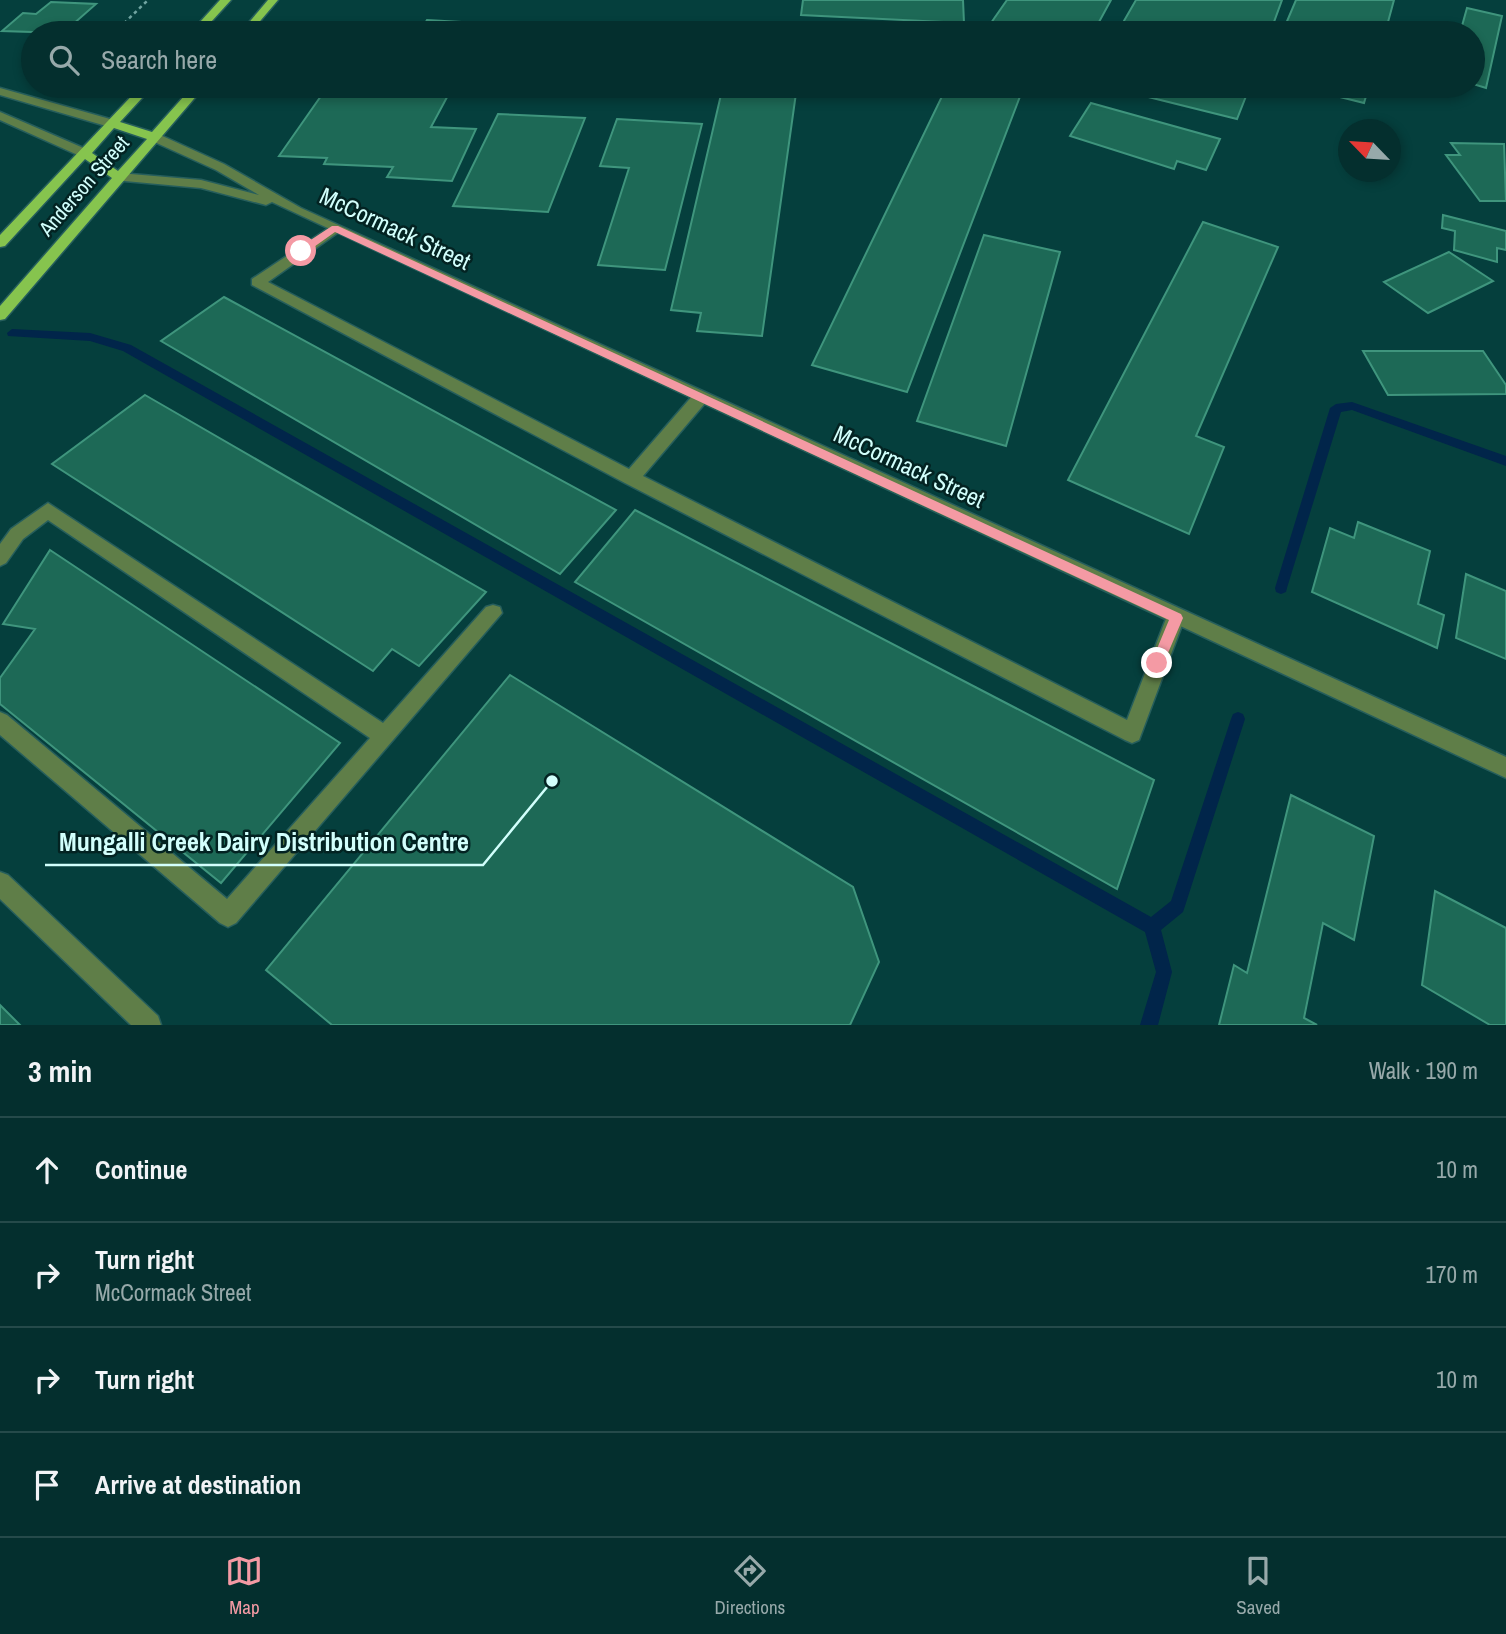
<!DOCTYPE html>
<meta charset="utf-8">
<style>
body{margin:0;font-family:"Archivo Narrow",sans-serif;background:#123b3a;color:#f1f3f6}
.compass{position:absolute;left:1338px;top:119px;width:63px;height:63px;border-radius:50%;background:#042f2e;box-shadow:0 4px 10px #0003;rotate:295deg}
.stop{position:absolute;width:21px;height:21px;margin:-16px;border:5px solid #f49aa4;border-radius:50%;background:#fff}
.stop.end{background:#f49aa4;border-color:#fff;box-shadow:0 2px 7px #0008}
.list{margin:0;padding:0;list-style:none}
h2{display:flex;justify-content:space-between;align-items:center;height:91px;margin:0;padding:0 28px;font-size:30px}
h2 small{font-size:23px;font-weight:400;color:#97a9aa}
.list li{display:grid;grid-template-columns:46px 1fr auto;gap:21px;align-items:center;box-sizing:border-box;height:105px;padding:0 28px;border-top:2px solid #254a4a}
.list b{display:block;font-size:26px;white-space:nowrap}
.list p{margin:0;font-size:23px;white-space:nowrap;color:#97a9aa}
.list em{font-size:23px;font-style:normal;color:#97a9aa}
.icon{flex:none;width:38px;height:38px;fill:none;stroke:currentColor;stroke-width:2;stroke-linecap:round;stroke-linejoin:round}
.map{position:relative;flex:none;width:1506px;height:1025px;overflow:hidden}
.search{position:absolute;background:#042f2e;box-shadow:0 4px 10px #0003;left:21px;right:21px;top:21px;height:77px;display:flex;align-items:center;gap:18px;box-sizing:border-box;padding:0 24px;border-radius:38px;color:#97a9aa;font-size:26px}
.sheet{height:511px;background:#042f2e}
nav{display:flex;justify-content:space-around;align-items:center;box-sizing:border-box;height:98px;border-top:2px solid #254a4a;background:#042f2e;font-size:19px;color:#97a9aa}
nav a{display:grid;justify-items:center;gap:4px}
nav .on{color:#f49aa4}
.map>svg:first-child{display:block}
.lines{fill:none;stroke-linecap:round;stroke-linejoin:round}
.stream{fill:#01254a;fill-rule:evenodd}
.building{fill:#1d6956;stroke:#3f957d;stroke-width:2}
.service-casing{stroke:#265e5c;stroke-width:3}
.minor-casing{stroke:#265e5c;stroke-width:3}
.primary-casing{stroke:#265e5c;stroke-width:3}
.path{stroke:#70a4a1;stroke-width:2.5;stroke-dasharray:3.5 3.5;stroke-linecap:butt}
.service{fill:#5f7e48;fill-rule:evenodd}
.minor{fill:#5f7e48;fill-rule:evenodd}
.primary{fill:#86c44e;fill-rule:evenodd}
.route{fill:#f49aa4}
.labels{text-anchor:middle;stroke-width:5;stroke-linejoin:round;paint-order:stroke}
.far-street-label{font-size:21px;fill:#d2fffc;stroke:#032322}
.street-label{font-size:24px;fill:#d2fffc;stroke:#032322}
.leader{fill:none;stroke:#d2fffc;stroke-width:2.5}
.callout-dot{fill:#d2fffc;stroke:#032322;stroke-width:2.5}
.callout-label{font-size:26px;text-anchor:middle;font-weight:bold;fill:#d2fffc;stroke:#032322;stroke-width:5;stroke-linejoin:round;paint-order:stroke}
</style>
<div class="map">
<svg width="1506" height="1025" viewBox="0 0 1506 1025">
<rect width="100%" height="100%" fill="#053f3d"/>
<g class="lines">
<g class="stream">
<path d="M12 329 90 333 131 345 1151 917 1171 901 1231 719 1233 714 1238 712 1243 714 1245 719 1185 906 1183 912 1161 930 1172 972 1158 1025H1140L1156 972 1145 932 123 351 90 341 8 336 7 333Z"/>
<path d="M1352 402 1506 456V466L1352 410 1341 412 1287 588 1286 592 1281 594 1276 592 1275 588 1330 408 1336 404Z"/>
</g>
</g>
<g class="building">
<path d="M803 0H963L964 23 801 15Z"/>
<path d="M1007 0H1111L1093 33H984Z"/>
<path d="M1136 0H1282L1270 33H1117Z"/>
<path d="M1296 0H1394L1385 33H1282Z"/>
<path d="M51 2 96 4 63 33 2 31 23 13 36 14Z"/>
<path d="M1467 8 1502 16 1486 88 1473 84V33H1460Z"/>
<path d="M427 20 581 29 585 22 662 26 659 33H419Z"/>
<path d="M737 27 805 30 804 33H735Z"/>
<path d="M328 86H453L431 127 476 129 452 181 387 177 393 167 324 164 327 158 279 156Z"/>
<path d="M564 86H641L639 90Z"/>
<path d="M723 86H797L762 336 697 331 701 313 671 310Z"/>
<path d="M947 86H1024L907 392 812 365Z"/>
<path d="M1104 86H1250L1237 119Z"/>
<path d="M1296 86H1369L1364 103Z"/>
<path d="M1091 103 1220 139 1206 170 1177 161 1174 169 1070 136Z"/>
<path d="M498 114 585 118 548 212 453 206Z"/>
<path d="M617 119 702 124 665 270 598 265 629 168 600 166Z"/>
<path d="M1451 143 1504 144 1506 201H1480L1446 155H1460Z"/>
<path d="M1443 215 1506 231V250L1497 248V262L1454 250 1455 231 1442 228Z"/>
<path d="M1203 222 1278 247 1196 436 1224 447 1189 534 1068 480Z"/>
<path d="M984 235 1060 252 1006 446 917 421Z"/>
<path d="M1449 252 1493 281 1428 313 1384 282Z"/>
<path d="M224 297 616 510 560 574 161 341Z"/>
<path d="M1363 351H1483L1506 385V394L1388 395Z"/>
<path d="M145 395 486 592 419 666 392 649 373 671 52 464Z"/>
<path d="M635 510 1154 780 1117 889 575 582Z"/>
<path d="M1358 522 1430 551 1418 604 1444 615 1437 648 1312 592 1330 528 1354 538Z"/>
<path d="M50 550 340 743 221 883 0 704V678L35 629 3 624Z"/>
<path d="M1466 574 1506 591V659L1456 638Z"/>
<path d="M510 675 853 887 879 962 850 1025H332L266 970Z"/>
<path d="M1291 795 1374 836 1354 940 1323 923 1304 1018 1317 1025H1219L1234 965 1247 973Z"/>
<path d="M1435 891 1506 928V1025H1490L1422 985Z"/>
<path d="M0 1005 20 1025H0Z"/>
</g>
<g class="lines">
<defs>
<g id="service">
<path d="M335 224 342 228 340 231 268 282 629 469 694 394H706L708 398 706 402 643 476 1127 720 1169 611 1176 609 1183 611 1185 617 1139 740 1132 743 1125 740 625 483 252 285V279Z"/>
<path d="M48 503 383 723 486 607 493 605 500 607 502 613 236 923 228 927 220 923 0 735V712L7 715 227 899 370 738 48 520 23 539 6 563 0 566V544L11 529Z"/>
<path d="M0 872 8 875 158 1016 161 1025H131L0 899Z"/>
</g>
<g id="minor">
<path d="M0 88 117 121 119 124 113 128 0 95Z"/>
<path d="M0 112 88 150 90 153 80 156 0 120Z"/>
<path d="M150 134H158L224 164 301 208 1506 757V778L272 202 266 205 201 188 114 180 113 177 119 173 201 180 259 195 216 170 150 140Z"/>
</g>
<g id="primary">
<path d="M220 0H231L201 33H190Z"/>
<path d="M268 0H278L250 33H240Z"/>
<path d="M141 86H153L120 122 152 132 193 86H205L5 319 0 320V306L112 178 85 159 5 246 0 247V235ZM114 128 147 139 118 171 92 153Z"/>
</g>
</defs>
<use href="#service" class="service-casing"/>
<use href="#minor" class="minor-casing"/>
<use href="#primary" class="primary-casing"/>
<path class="path" d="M114 33 148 0"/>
<use href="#service" class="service"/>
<use href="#minor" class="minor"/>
<use href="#primary" class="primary"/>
</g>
<path class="route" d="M332 226H338L1181 614 1183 618 1162 667 1157 669 1151 663 1169 620 335 232 304 254H297V249Z"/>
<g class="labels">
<g class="far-street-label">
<text transform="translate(84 186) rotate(-49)" y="7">Anderson Street</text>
</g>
<g class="street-label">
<text transform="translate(395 229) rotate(25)" y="8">McCormack Street</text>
<text transform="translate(909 467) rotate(25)" y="8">McCormack Street</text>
</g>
</g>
<path class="leader" d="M552 781L483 865H45"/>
<circle class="callout-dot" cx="552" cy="781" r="7"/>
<g class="callout-label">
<text x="264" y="851">Mungalli Creek Dairy Distribution Centre</text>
</g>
</svg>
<svg class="compass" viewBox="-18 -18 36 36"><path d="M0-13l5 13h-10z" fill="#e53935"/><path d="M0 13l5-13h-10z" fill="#97a9aa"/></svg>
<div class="stop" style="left:301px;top:251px"></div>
<div class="stop end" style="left:1157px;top:663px"></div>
<div class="search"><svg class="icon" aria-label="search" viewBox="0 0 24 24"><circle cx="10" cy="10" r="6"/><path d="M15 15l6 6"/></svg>Search here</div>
</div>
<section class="sheet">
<h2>3 min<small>Walk · 190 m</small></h2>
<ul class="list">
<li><svg class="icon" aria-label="ahead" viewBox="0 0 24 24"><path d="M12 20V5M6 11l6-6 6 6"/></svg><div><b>Continue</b></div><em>10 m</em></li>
<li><svg class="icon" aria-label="right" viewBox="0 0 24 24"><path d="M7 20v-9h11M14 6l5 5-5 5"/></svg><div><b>Turn right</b><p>McCormack Street</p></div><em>170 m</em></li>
<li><svg class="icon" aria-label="right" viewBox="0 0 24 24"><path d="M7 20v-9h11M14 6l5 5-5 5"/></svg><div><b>Turn right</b></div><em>10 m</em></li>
<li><svg class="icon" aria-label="arrive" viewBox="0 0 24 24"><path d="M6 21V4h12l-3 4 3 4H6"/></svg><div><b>Arrive at destination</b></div></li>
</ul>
</section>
<nav>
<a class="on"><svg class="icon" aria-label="map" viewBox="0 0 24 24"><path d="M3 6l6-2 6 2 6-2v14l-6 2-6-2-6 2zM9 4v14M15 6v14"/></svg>Map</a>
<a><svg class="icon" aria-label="directions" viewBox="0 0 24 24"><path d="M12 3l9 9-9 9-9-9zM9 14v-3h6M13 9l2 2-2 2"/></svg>Directions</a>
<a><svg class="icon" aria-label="saved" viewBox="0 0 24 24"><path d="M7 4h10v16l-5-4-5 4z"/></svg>Saved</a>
</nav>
